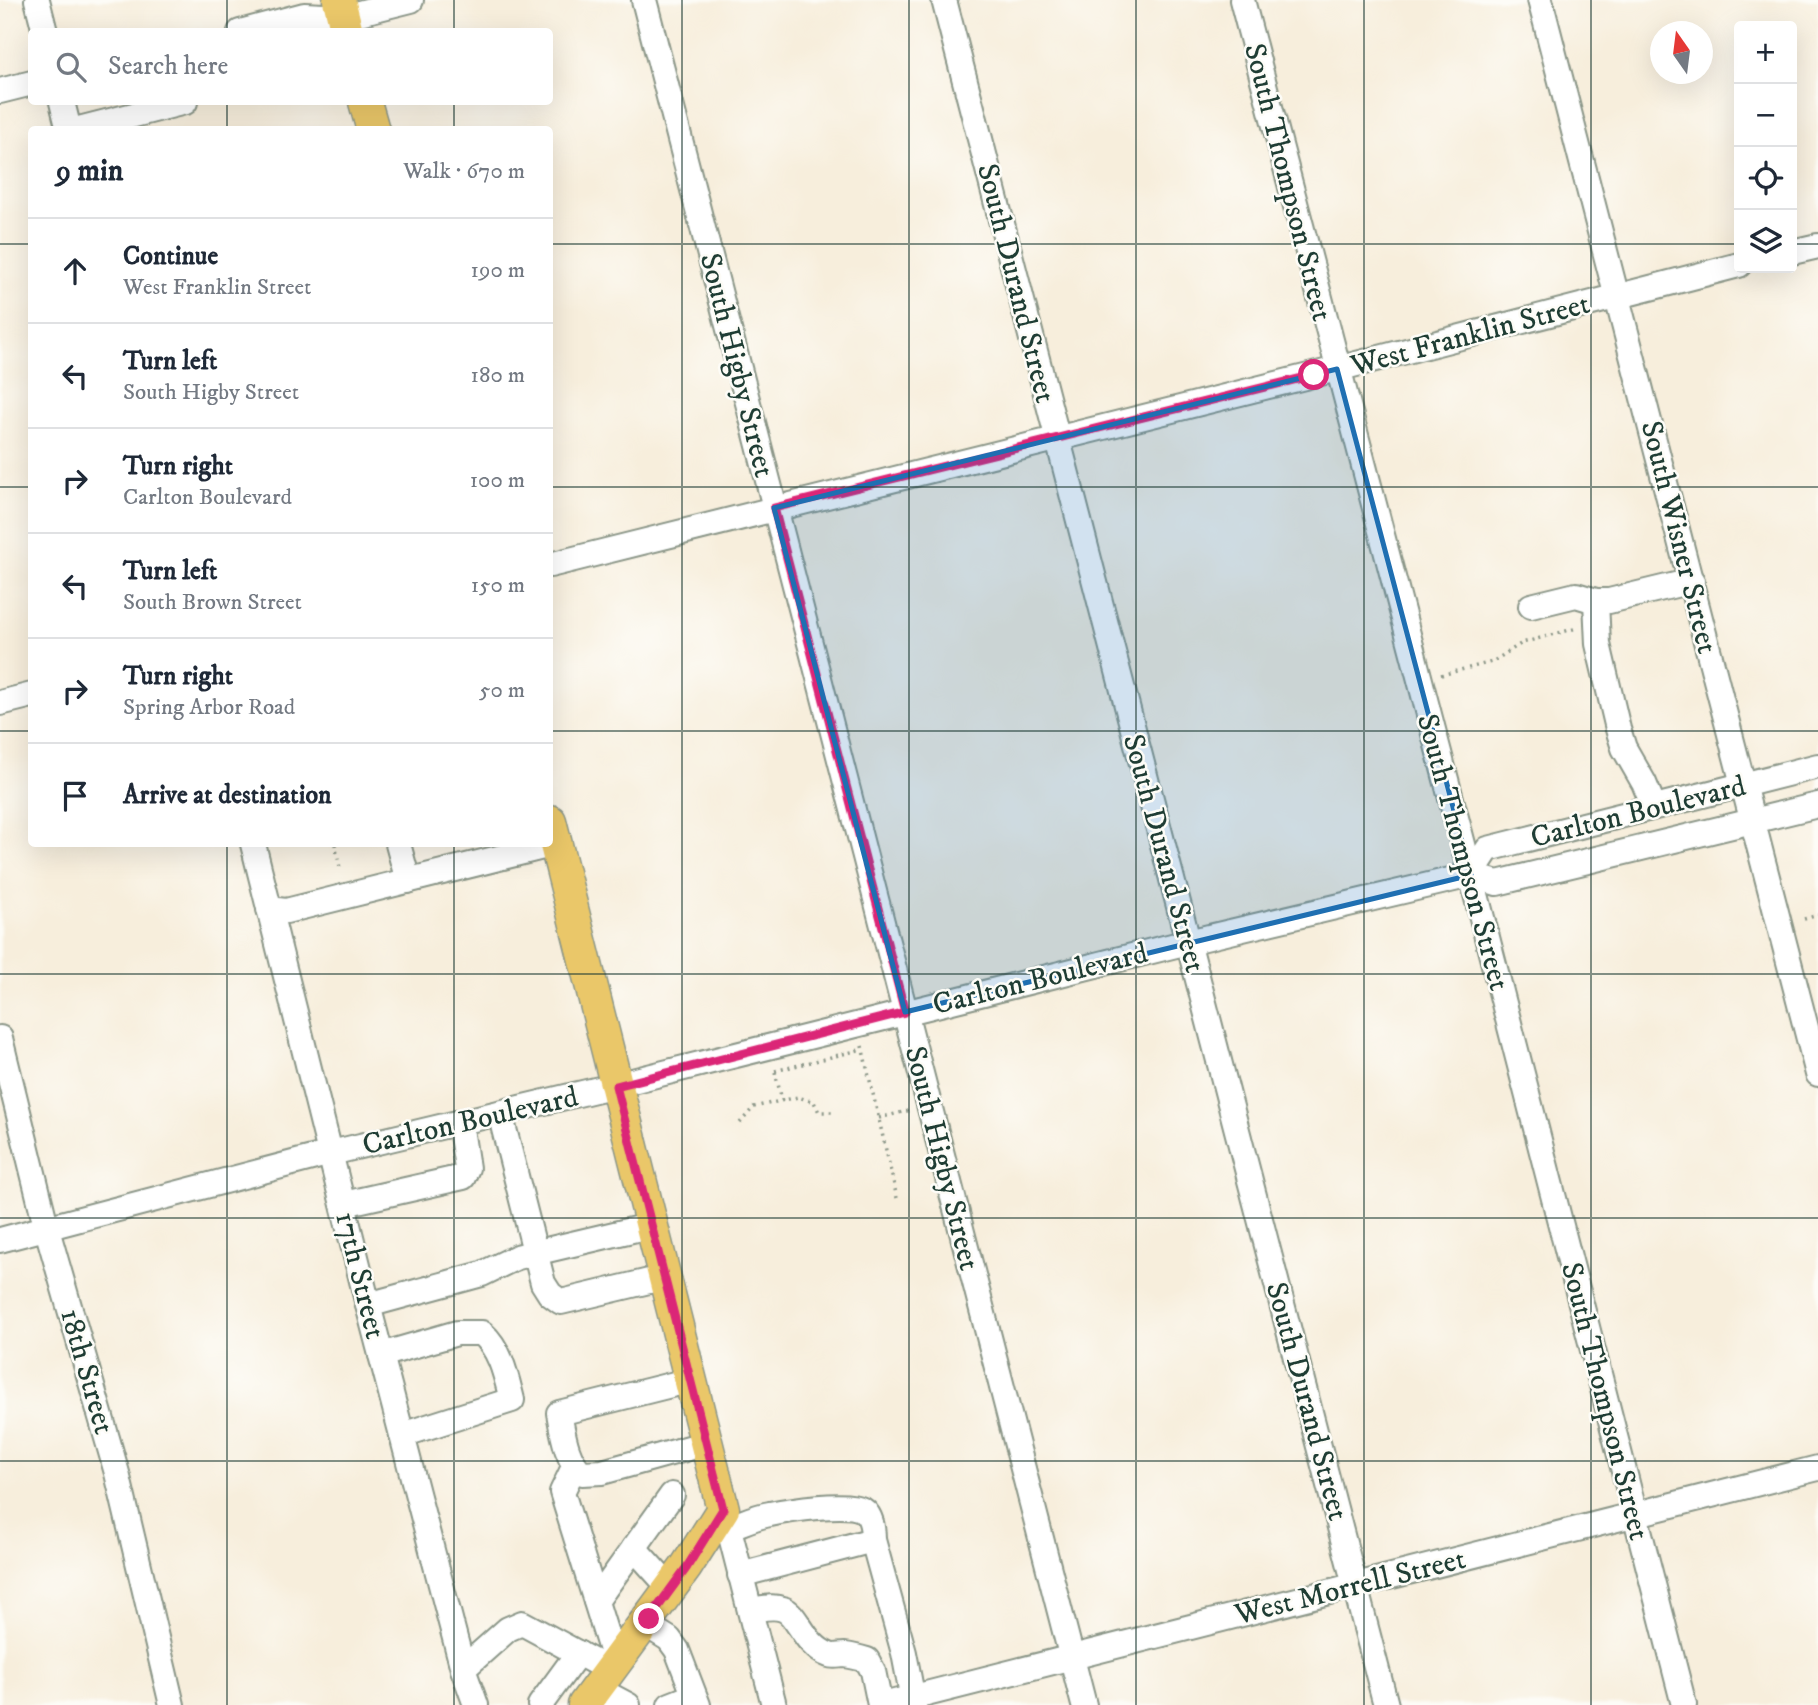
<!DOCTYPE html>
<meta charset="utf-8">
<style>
body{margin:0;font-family:"IM FELL DW Pica",serif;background:#f6f6f7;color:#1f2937}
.controls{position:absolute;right:21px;top:21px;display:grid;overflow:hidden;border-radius:7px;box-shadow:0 7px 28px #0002}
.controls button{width:63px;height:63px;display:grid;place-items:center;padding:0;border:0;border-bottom:2px solid #e0e1e3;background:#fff;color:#1f2937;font:35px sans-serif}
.compass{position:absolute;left:1650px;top:21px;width:63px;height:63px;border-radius:50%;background:#fff;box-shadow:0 7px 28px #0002;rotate:346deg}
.stop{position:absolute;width:21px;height:21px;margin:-16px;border:5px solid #db2777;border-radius:50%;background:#fff}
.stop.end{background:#db2777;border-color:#fff;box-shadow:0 2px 7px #0008}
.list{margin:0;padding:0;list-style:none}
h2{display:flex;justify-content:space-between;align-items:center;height:91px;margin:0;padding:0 28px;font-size:30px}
h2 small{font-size:23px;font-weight:400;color:#747a83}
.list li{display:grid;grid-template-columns:46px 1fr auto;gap:21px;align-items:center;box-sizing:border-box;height:105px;padding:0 28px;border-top:2px solid #e0e1e3}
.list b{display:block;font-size:26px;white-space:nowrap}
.list p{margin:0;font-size:23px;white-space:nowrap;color:#747a83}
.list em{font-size:23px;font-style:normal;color:#747a83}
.icon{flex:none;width:38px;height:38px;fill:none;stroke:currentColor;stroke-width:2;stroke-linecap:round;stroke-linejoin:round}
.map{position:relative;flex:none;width:1818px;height:1705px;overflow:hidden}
.search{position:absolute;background:#fff;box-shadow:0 7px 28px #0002;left:28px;top:28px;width:525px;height:77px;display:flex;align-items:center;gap:18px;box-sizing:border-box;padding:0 24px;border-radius:7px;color:#747a83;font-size:26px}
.panel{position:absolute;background:#fff;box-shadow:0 7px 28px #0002;left:28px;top:126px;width:525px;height:721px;border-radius:7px}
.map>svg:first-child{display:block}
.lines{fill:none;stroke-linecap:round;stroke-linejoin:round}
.minor-casing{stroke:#8b9688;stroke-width:28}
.major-casing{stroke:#8b9688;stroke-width:35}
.path{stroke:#8b9688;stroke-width:3.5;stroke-dasharray:2 5;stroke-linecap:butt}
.minor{stroke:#fff;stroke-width:24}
.major{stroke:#eac769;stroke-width:32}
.route{stroke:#db2777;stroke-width:9}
.marked{fill:#1f6fb2;fill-opacity:0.2;stroke:#1f6fb2;stroke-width:5;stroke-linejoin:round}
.grid{fill:none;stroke:#1f3d34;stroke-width:2;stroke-opacity:0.55}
.labels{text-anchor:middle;stroke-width:5;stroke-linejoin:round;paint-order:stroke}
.street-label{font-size:30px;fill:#1f3d34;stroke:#fdfcf7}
</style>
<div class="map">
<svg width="1818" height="1705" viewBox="0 0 1818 1705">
<rect width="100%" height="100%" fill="#fdfcf7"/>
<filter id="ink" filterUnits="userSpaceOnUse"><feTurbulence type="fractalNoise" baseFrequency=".0143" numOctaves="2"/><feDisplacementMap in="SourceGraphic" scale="14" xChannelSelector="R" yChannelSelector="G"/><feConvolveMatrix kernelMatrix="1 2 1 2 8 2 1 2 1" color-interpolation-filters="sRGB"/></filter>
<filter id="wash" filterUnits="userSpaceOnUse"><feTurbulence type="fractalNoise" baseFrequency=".00686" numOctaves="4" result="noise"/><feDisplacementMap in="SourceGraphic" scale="28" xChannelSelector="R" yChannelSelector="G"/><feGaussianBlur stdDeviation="1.57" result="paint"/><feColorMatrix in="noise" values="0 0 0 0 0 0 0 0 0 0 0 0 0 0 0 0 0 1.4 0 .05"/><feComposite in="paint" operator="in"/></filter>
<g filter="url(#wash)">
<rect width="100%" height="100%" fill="#f7eedc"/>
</g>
<g filter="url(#ink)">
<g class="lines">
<defs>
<g id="minor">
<path d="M37 0 45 32"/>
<path d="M644 0 1084 1705"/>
<path d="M944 0 1386 1705"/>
<path d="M1242 0 1471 875 1684 1705"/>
<path d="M1540 0 1818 1074"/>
<path d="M240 32 304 15 343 17 411 0"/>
<path d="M0 91 32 83"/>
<path d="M62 102 69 130"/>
<path d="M75 130 185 102"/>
<path d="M1792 252 1818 246"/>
<path d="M550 565 1337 369 1739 265"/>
<path d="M1596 601 1598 644 1618 729 1624 748 1644 783 1654 807"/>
<path d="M1531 606 1576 595 1596 601H1609L1692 581"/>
<path d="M0 703 32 695"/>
<path d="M253 844 368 1305 463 1669 476 1705"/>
<path d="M398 844 408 881"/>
<path d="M1471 875 1488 849 1818 766"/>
<path d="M269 909 286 911 555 844"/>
<path d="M0 1038 46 1226 117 1473 172 1705"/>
<path d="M500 1113 543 1283 550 1294 561 1302 666 1277"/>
<path d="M344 1204 463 1177 467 1168 460 1122"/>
<path d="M0 1240 331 1153 616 1085 1188 942 1471 875 1497 883 1818 805"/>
<path d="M368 1305 482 1274 517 1257 653 1225"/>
<path d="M381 1355 457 1333H482C501 1350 506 1376 512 1400L402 1435"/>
<path d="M691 1380 559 1413C563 1433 566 1460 582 1473L602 1472 707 1443"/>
<path d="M574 1467 562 1492 615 1663"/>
<path d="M725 1513 774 1705"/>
<path d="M728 1528C742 1523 756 1516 770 1514 789 1510 847 1501 863 1510 872 1516 873 1531 873 1540L740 1575"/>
<path d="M873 1540 904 1653 914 1705"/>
<path d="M634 1548 671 1589"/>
<path d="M596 1601 672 1495"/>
<path d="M750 1610C760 1609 773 1605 783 1609 798 1614 804 1646 829 1655 834 1657 839 1655 845 1655 852 1656 860 1658 867 1660L873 1671 880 1705"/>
<path d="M645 1624 669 1639 677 1650 698 1705"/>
<path d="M463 1669 508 1629 522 1623 611 1671"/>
<path d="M598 1689 628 1705"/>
<path d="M540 1705 578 1653"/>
<path d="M670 1705 693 1696"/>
<path d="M883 1705 1818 1468"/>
</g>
<g id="major">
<path d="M339 0 347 32"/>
<path d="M365 102 373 130"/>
<path d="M550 821 723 1509 686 1567 584 1705"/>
</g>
</defs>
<use href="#minor" class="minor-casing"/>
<use href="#major" class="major-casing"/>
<g class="path">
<path d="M1441 675 1492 662 1522 643 1577 628"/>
<path d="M335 844 340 868"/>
<path d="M1804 919 1818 915"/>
<path d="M862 1046 897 1198"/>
<path d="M775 1071 863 1049"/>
<path d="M775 1072 782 1100"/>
<path d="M879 1118 911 1110"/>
<path d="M740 1123 754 1107 798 1097 814 1102 819 1112H832"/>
</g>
<use href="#minor" class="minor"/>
<use href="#major" class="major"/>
</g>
</g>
<g class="lines" filter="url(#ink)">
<path class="route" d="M649 1619 687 1567 723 1509 616 1086 905 1012 774 508 1314 375"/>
</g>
<path class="marked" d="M1337 369 1471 875 905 1012 774 508Z"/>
<path class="grid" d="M227 0V32M454 0V32M682 0V1705M909 0V1705M1136 0V1705M1364 0V1705M1591 0V1705M227 102V130M454 102V130M0 244H32M550 244H1739M1792 244H1818M0 487H32M550 487H1818M0 731H32M550 731H1818M227 844V1705M454 844V1705M0 974H1818M0 1218H1818M0 1461H1818"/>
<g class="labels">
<g class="street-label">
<text transform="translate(1289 182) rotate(76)" y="10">South Thompson Street</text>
<text transform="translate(1017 283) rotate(76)" y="10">South Durand Street</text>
<text transform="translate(1470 334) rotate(-15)" y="10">West Franklin Street</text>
<text transform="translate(738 365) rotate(76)" y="10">South Higby Street</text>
<text transform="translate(1680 537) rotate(76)" y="10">South Wisner Street</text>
<text transform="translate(1638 811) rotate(-14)" y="10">Carlton Boulevard</text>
<text transform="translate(1464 852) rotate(75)" y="10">South Thompson Street</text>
<text transform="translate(1165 853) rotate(75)" y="10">South Durand Street</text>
<text transform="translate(1040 978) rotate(-14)" y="10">Carlton Boulevard</text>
<text transform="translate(470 1120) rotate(-13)" y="10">Carlton Boulevard</text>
<text transform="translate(943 1158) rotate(76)" y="10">South Higby Street</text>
<text transform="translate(361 1275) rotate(76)" y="10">17th Street</text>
<text transform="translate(88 1371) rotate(74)" y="10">18th Street</text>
<text transform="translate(1308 1401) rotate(75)" y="10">South Durand Street</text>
<text transform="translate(1606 1401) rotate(76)" y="10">South Thompson Street</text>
<text transform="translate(1350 1586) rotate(-14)" y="10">West Morrell Street</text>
</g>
</g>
</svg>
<div class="controls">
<button>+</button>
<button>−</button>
<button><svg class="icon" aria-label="locate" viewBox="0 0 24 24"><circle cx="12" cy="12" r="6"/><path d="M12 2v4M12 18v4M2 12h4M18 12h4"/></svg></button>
<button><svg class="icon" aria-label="layers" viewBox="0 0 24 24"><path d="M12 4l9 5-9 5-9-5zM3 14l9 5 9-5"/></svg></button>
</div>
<svg class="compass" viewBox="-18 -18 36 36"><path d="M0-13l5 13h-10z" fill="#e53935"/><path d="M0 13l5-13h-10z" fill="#747a83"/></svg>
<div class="stop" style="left:1314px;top:375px"></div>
<div class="stop end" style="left:649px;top:1619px"></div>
<div class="search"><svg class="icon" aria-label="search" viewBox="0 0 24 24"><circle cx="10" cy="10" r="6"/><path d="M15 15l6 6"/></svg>Search here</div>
<section class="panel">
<h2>9 min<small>Walk · 670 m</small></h2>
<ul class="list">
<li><svg class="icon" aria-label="ahead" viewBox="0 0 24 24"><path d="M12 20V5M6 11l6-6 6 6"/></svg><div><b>Continue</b><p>West Franklin Street</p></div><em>190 m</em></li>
<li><svg class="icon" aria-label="left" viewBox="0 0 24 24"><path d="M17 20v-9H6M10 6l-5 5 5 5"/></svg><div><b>Turn left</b><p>South Higby Street</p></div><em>180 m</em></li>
<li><svg class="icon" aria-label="right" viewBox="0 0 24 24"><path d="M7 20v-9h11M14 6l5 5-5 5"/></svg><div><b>Turn right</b><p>Carlton Boulevard</p></div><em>100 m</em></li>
<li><svg class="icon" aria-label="left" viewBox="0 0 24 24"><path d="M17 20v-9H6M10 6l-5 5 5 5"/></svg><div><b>Turn left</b><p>South Brown Street</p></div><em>150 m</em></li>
<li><svg class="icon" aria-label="right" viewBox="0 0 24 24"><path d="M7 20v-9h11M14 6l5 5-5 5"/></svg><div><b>Turn right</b><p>Spring Arbor Road</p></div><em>50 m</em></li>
<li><svg class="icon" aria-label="arrive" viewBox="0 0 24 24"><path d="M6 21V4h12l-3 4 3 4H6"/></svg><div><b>Arrive at destination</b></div></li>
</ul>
</section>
</div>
